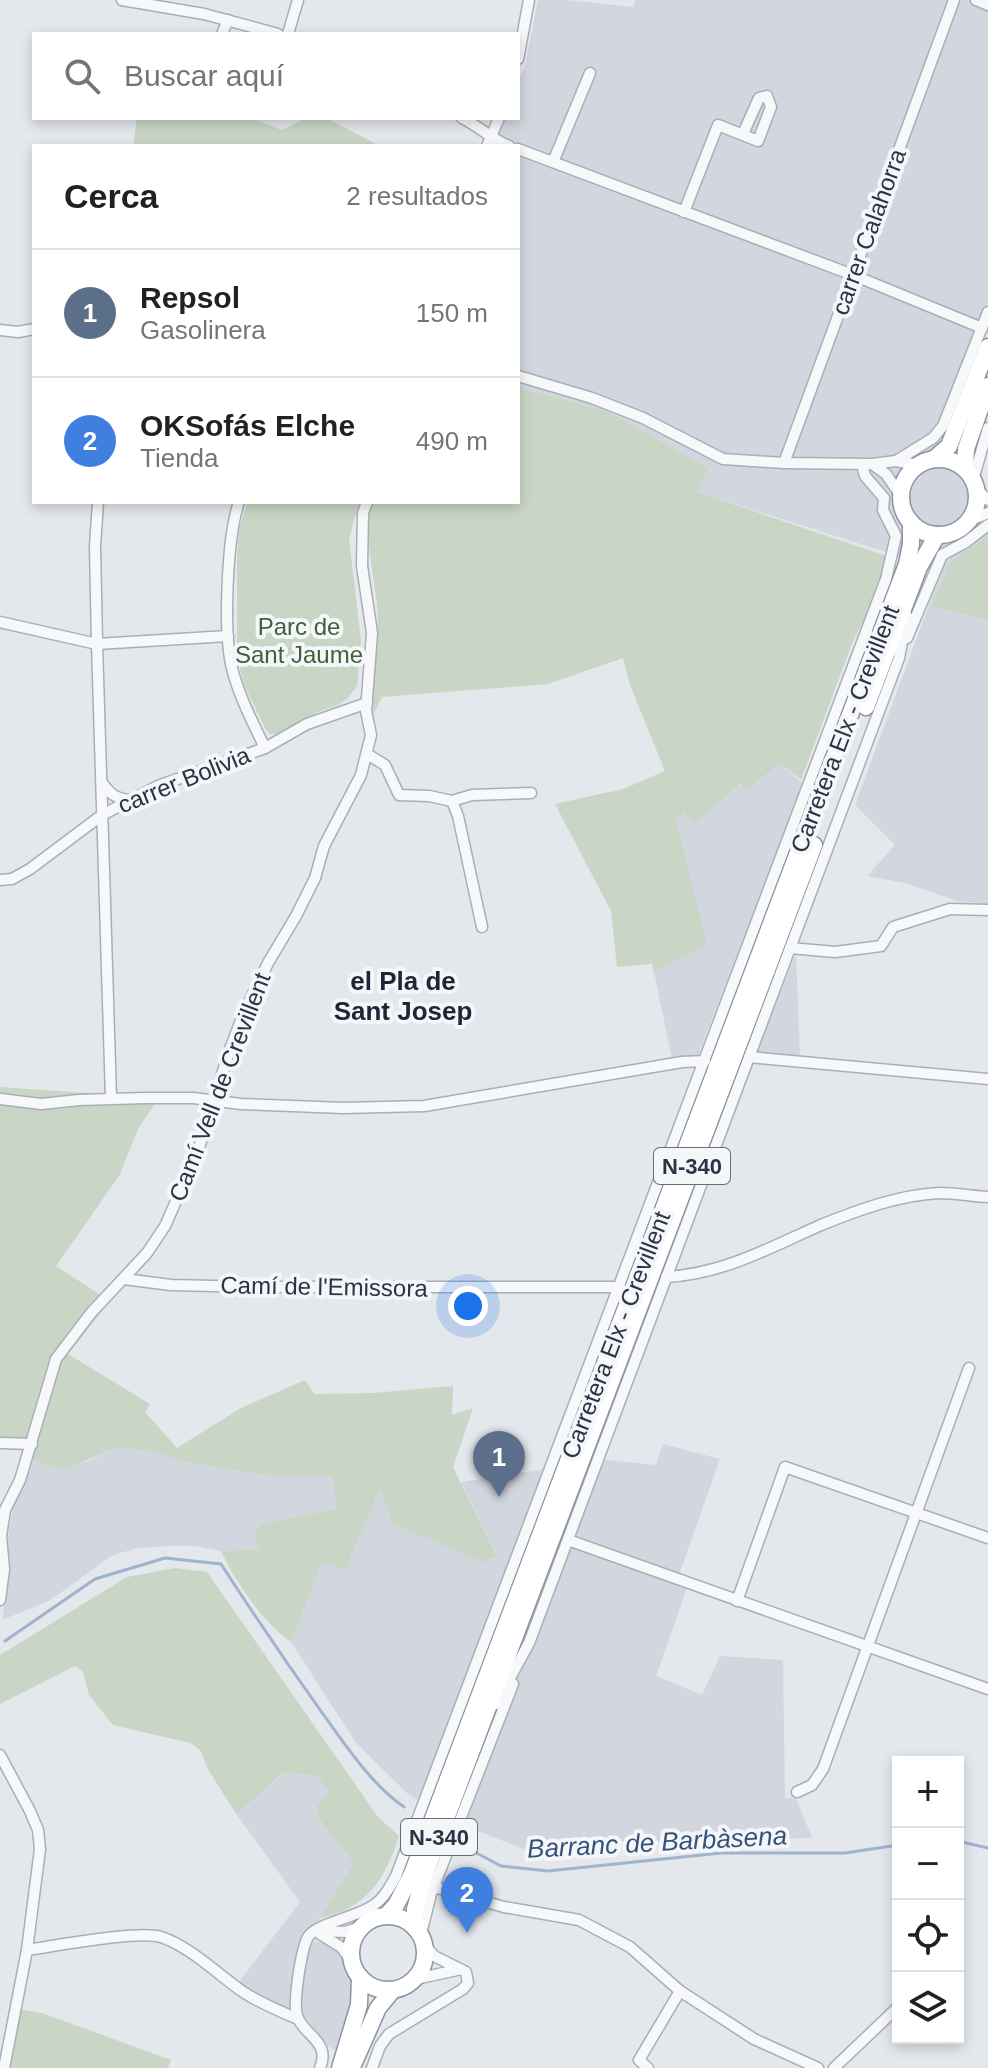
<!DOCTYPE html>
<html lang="es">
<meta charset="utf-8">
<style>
body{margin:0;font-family:Arial,sans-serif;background:#f2f2f2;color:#202124}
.controls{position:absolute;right:24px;bottom:24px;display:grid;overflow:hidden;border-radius:0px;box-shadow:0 4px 12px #0003}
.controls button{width:72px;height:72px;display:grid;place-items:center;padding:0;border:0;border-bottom:2px solid #e0e0e0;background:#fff;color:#202124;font:40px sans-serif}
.you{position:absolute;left:468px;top:1306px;width:28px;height:28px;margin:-20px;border:6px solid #fff;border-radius:50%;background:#1a73e8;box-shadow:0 0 0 12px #1a73e833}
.badge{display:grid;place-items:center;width:52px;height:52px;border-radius:50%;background:#db2777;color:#fff;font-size:26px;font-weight:700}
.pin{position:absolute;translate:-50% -66px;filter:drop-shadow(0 2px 4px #0008)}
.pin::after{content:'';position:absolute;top:42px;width:28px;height:24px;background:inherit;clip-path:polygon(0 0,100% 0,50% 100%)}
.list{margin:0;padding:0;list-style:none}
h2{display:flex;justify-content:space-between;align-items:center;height:104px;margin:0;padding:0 32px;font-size:34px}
h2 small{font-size:26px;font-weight:400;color:#757577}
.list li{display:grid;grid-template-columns:52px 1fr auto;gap:24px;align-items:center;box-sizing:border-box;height:128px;padding:0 32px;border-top:2px solid #e0e0e0}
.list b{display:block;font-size:30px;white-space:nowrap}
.list p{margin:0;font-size:26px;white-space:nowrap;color:#757577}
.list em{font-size:26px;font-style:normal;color:#757577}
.icon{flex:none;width:44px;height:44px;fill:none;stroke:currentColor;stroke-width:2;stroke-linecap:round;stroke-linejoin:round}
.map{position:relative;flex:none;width:988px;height:2068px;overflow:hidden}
.search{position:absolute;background:#fff;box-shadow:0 4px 12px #0003;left:32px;top:32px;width:488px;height:88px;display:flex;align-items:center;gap:20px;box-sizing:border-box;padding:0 28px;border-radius:0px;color:#757577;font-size:30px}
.panel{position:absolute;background:#fff;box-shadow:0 4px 12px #0003;left:32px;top:144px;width:488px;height:360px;border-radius:0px}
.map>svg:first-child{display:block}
.built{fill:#d2d6de}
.green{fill:#c9d6c5}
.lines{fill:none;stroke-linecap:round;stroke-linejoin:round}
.stream{stroke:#9fb4cc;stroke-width:3}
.minor-casing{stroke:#a9aeb7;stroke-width:13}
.highway-casing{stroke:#8b94a3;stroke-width:19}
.minor{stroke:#f7f8fa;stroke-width:10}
.highway{stroke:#fff;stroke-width:16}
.labels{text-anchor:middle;stroke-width:8;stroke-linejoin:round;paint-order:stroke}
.shield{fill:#f4f6f9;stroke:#676e7b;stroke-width:2}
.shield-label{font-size:22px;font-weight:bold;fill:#2b3445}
.street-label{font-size:24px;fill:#2b3445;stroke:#f4f6f9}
.park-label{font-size:24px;fill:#3f6138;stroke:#f4f6f9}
.neighbourhood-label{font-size:26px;font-weight:bold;fill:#1d2536;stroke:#f4f6f9}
.water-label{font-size:26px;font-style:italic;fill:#34527a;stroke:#f4f6f9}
</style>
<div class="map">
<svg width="988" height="2068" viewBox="0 0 988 2068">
<rect width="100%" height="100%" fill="#e4e7ec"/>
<g class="built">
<path d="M538 0H567L633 7 635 0H988V309L937 444 988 497V904L957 901 905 883 867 876 895 845 855 805 942 570 697 492 709 468 609 412 518 387V146H492L504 118H518V82L525 66Z"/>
<path d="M780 763 803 784 694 1066 673 1064 654 972 707 945 676 817 683 814 693 824 742 784 749 789Z"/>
<path d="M796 953 800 1058 757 1052Z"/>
<path d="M663 1444 720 1459 680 1572 687 1588 656 1676 702 1695 720 1656 783 1660 785 1798H796L812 1838 600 1842 526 1850 468 1827 409 1795 356 1743 291 1642 322 1561 345 1570 380 1485 497 1555 461 1482 606 1460 656 1465Z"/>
<path d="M118 1447 154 1449 184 1462 272 1476H333L338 1509 260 1524 261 1549 221 1551 195 1546H170L138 1548 113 1555 49 1601 2 1620 7 1589 8 1537 14 1502 32 1459 51 1467 85 1462Z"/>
<path d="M285 1772 317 1776 329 1792 317 1816 355 1863 317 1923 307 1933 305 1941 333 1943 344 1957 356 1989 339 2051 329 2047 300 2012 285 2006 272 2005 239 1982 300 1902 237 1815Z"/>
</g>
<g class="green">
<path d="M137 118H251L282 130 306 118H326L380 146H133Z"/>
<path d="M518 387 609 412 709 468 697 492 896 559 853 641 801 780 780 763 749 789 741 784 693 825 684 814 676 817 707 945 654 972 652 964 617 967 611 911 555 804 623 789 665 771 630 685 623 658 548 684 382 697 373 715C371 683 378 653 378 621 377 580 362 543 372 502H518Z"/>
<path d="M248 502H359L349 539 361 640 357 686 347 699 338 705 316 713 277 734H270L265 728 244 685 237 657V551L240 525Z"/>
<path d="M988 536V620L932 606 950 562Z"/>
<path d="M0 1087 159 1098 139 1127 119 1176 56 1266 110 1301 68 1354 150 1404 145 1412 177 1448 241 1408 305 1380 314 1394 373 1393 453 1386 452 1415 473 1408 453 1467 497 1556 483 1562 393 1524 380 1487 345 1570 322 1562 291 1642C263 1623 235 1581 221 1551L260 1549 254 1534 260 1524 337 1509 333 1476H272L184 1462 156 1452 118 1447 66 1469 51 1467 32 1459 24 1451 0 1447Z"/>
<path d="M175 1568 207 1572 378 1817 399 1836C385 1879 368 1908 320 1918L354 1863 317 1816V1806L329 1792 317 1776 284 1772 237 1815 209 1771 200 1750 190 1743 113 1725 89 1695 83 1672 75 1666 0 1704V1655L127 1577Z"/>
<path d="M11 2008 42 2013 171 2060 168 2068H0Z"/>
</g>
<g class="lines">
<g class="stream">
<path d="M5 1641 95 1579 165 1558 221 1564C254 1615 288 1665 323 1714 347 1747 371 1784 404 1807"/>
<path d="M958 1841 988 1848"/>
<path d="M469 1849 501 1866 548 1871 721 1853H845L898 1845"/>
</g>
<defs>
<g id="minor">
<path d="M122 0 204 14 278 34"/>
<path d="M976 0 988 5"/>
<path d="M222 34 228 20"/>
<path d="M288 34 298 0"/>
<path d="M518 59 529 0"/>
<path d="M462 118C479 126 492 140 509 146"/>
<path d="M487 146 499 118"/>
<path d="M518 149 853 275 982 328"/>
<path d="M553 162 590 73"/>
<path d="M684 212 718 125 758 141 771 107 767 96 759 98 743 134"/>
<path d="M0 330 18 332 34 329"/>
<path d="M518 376 592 398 643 418 723 459 784 463 872 464 896 461 918 465"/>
<path d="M896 461 933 438 943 426 988 312"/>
<path d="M784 463 954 0"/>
<path d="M872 464 886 474 901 496"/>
<path d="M973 480 988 428"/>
<path d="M976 488 988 500"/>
<path d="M98 502 95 546 97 644 111 1098"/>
<path d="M239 502C227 537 223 632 232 668 238 694 253 723 265 748"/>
<path d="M968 521 988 513"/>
<path d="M0 622 97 644 228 636"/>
<path d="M907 638 942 555 966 542 988 525"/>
<path d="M367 754 385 765 399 795 429 796 452 801 458 816 482 927"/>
<path d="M103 784C111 795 117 799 131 800"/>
<path d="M452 801 472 795 531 793"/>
<path d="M0 880 12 879 30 869 102 815 158 786 265 748 307 724 367 703"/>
<path d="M790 948 835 952 881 946 893 927 950 909 988 910"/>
<path d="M749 1057 988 1079"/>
<path d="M0 1099 41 1104 79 1100 145 1098H193L241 1104 343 1108 424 1106 682 1062 705 1061"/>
<path d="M666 1277C723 1274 769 1248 821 1225 858 1210 899 1195 939 1193 955 1193 972 1196 988 1197"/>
<path d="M124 1279 171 1285 257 1287H619"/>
<path d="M0 1443 32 1444"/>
<path d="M568 1540 988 1689"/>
<path d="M0 1600 4 1569 1 1536 5 1510 20 1480 56 1359 91 1313 147 1253 165 1226 198 1151 230 1049 245 1010 268 963 296 916 315 878 324 846 361 775 371 735 366 711 372 633 362 566 363 513 367 502"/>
<path d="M737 1601 785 1467 988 1538"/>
<path d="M496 1704 529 1643 899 658 907 616"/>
<path d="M0 1755 30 1811 38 1830 40 1849 27 1950 4 2068"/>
<path d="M797 1792 812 1785 823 1769 969 1368"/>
<path d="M434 1887 504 1907 579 1920 630 1947 680 1991 754 2039 818 2068"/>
<path d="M317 1931 346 1932 362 1926"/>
<path d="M320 1934 341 1947 351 1960"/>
<path d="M421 1934 431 1894 513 1684"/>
<path d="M27 1950C55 1946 138 1930 161 1937 189 1946 219 1975 243 1992 260 2003 279 2011 298 2019"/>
<path d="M416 1979 457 1970"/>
<path d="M320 2068C331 2041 304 2036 297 2016 293 2002 301 1950 308 1937 317 1923 358 1917 374 1905 384 1898 390 1887 396 1876L886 579 896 536 883 510 884 498 865 476 862 464"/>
<path d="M372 2068 380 2046 389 2034 463 1989 468 1983 466 1972 434 1956 425 1945"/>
<path d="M648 2068 639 2060 680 1991"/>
<path d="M834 2068 898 2007"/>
</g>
<g id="highway">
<path d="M934 459 949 446 988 347"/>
<circle cx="939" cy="497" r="38"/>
<path d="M965 469 966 449 988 386"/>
<path d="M866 707 919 567 937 535"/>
<circle cx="388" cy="1953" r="37"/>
<path d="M386 1916 396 1905 412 1874 907 564 911 544V522"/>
<path d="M415 1928V1909L425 1874 814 845"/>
<path d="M352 2067 378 2008 392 1991"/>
<path d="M340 2068 359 2005 360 1977"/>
</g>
</defs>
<use href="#minor" class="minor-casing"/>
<use href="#highway" class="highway-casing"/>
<use href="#minor" class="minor"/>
<use href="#highway" class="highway"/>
</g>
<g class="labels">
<g class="shield">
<rect x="654" y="1148" width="76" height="36" rx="6"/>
<rect x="401" y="1819" width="76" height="36" rx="6"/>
</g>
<g class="shield-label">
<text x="692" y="1174">N-340</text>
<text x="439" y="1845">N-340</text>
</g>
<g class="street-label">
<text transform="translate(869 232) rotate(-70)" y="8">carrer Calahorra</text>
<text transform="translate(845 729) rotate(-69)" y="8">Carretera Elx - Crevillent</text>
<text transform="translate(184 780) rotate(-22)" y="8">carrer Bolivia</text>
<text transform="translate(220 1087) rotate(-69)" y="8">Camí Vell de Crevillent</text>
<text transform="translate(324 1287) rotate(1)" y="8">Camí de l'Emissora</text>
<text transform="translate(616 1335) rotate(-69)" y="8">Carretera Elx - Crevillent</text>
</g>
<g class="park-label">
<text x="299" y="635">Parc de<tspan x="299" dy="28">Sant Jaume</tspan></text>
</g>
<g class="neighbourhood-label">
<text x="403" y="990">el Pla de<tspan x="403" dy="30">Sant Josep</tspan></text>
</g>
<g class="water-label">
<text transform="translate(657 1842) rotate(-3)" y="9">Barranc de Barbàsena</text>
</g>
</g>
</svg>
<div class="controls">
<button>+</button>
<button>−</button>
<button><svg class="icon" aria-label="locate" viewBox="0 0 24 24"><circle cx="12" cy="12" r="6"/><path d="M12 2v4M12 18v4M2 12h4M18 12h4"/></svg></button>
<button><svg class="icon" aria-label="layers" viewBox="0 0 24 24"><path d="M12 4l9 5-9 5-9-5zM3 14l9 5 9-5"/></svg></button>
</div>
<div class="you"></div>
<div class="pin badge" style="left:499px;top:1497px;background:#5c6f8a">1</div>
<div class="pin badge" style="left:467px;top:1933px;background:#3f7fe0">2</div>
<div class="search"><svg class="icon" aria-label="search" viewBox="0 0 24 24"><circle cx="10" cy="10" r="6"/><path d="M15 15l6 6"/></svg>Buscar aquí</div>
<section class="panel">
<h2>Cerca<small>2 resultados</small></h2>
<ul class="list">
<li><span class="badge" style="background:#5c6f8a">1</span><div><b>Repsol</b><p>Gasolinera</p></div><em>150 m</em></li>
<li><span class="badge" style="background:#3f7fe0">2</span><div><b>OKSofás Elche</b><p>Tienda</p></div><em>490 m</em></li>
</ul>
</section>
</div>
